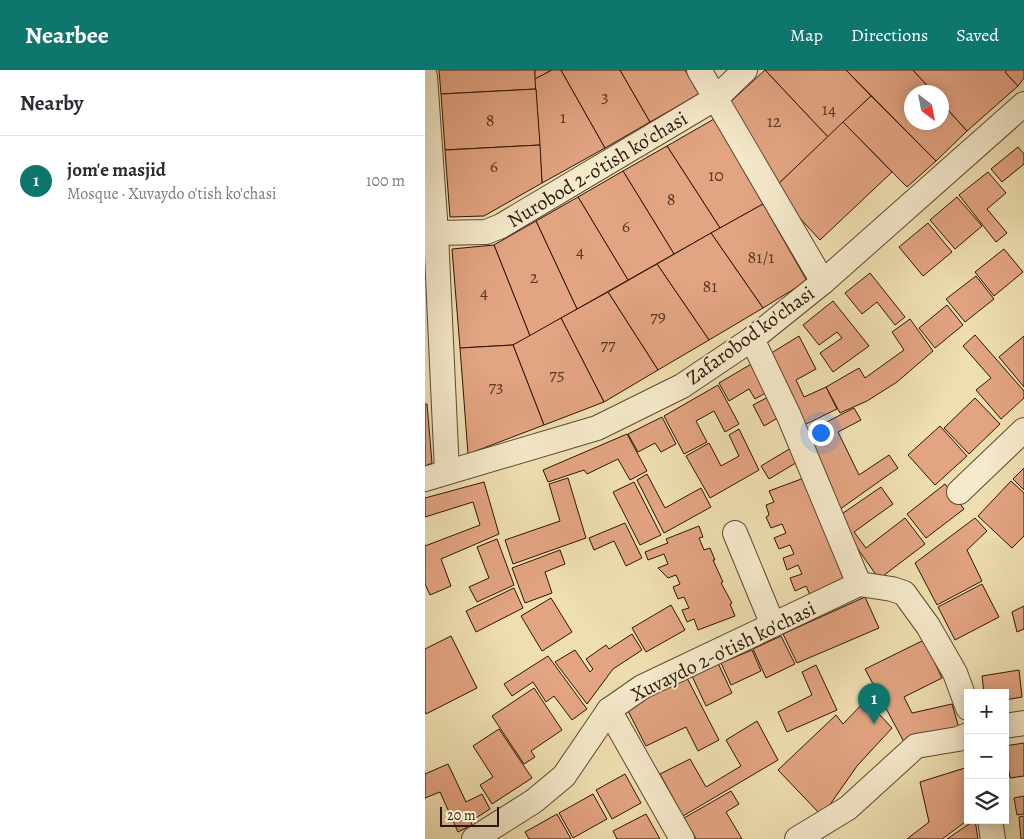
<!DOCTYPE html>
<meta charset="utf-8">
<style>
body{margin:0;font-family:Alegreya,serif;background:#f2f2f3;color:#2b2b33}
.controls{position:absolute;right:15px;bottom:15px;display:grid;overflow:hidden;border-radius:0px;box-shadow:0 2px 12px #0003}
.controls button{width:45px;height:45px;display:grid;place-items:center;padding:0;border:0;border-bottom:1px solid #e1e1e2;background:#fff;color:#2b2b33;font:25px sans-serif}
.compass{position:absolute;left:479px;top:15px;width:45px;height:45px;border-radius:50%;background:#fff;box-shadow:0 2px 12px #0003;rotate:148deg}
.scale{position:absolute;left:15px;bottom:12px;width:59px;box-sizing:border-box;padding-left:5px;border:2px solid #2c1507;border-top:0;font-size:14px;line-height:18px;white-space:nowrap;color:#2c1507;-webkit-text-stroke:4px #f5eacc;paint-order:stroke}
.you{position:absolute;left:395px;top:362px;width:18px;height:18px;margin:-12px;border:4px solid #fff;border-radius:50%;background:#1a73e8;box-shadow:0 0 0 8px #1a73e833}
.badge{display:grid;place-items:center;width:32px;height:32px;border-radius:50%;background:#0f766e;color:#fff;font-size:16px;font-weight:700}
.pin{position:absolute;translate:-50% -41px;filter:drop-shadow(0 1px 2px #0008)}
.pin::after{content:'';position:absolute;top:26px;width:18px;height:15px;background:inherit;clip-path:polygon(0 0,100% 0,50% 100%)}
.list{margin:0;padding:0;list-style:none}
h2{display:flex;justify-content:space-between;align-items:center;height:65px;margin:0;padding:0 20px;font-size:21px}
h2 small{font-size:16px;font-weight:400;color:#7c7c81}
.list li{display:grid;grid-template-columns:32px 1fr auto;gap:15px;align-items:center;box-sizing:border-box;height:90px;padding:0 20px;border-top:1px solid #e1e1e2}
.list b{display:block;font-size:19px;white-space:nowrap}
.list p{margin:0;font-size:16px;white-space:nowrap;color:#7c7c81}
.list em{font-size:16px;font-style:normal;color:#7c7c81}
.icon{flex:none;width:28px;height:28px;fill:none;stroke:currentColor;stroke-width:2;stroke-linecap:round;stroke-linejoin:round}
.map{position:relative;flex:none;width:599px;height:769px;overflow:hidden}
header{display:flex;align-items:center;gap:30px;box-sizing:border-box;height:70px;padding:0 25px;background:#0f766e;color:#fff}
header strong{font-size:24px}
nav{display:flex;gap:28px;margin-inline-start:auto;font-size:18px}
main{display:flex}
aside{flex:1;background:#fff}
.map>svg:first-child{display:block}
.building{fill:#e3a481;stroke:#2c1507}
.lines{fill:none;stroke-linecap:round;stroke-linejoin:round}
.minor-casing{stroke:#5d4831;stroke-width:26}
.minor{stroke:#f5eacc;stroke-width:24}
.labels{text-anchor:middle;stroke-width:4;stroke-linejoin:round;paint-order:stroke}
.number-label{font-size:18px;fill:#5a3926}
.street-label{font-size:20px;fill:#2c1507;stroke:#f5eacc}
</style>
<header>
<strong>Nearbee</strong>
<nav><a>Map</a><a>Directions</a><a>Saved</a></nav>
</header>
<main>
<aside>
<h2>Nearby<small></small></h2>
<ul class="list">
<li><span class="badge">1</span><div><b>jom'e masjid</b><p>Mosque · Xuvaydo o'tish ko'chasi</p></div><em>100 m</em></li>
</ul>
</aside>
<div class="map">
<svg width="599" height="769" viewBox="0 0 599 769">
<rect width="100%" height="100%" fill="#efdfb0"/>
<filter id="stains"><feTurbulence type="fractalNoise" baseFrequency=".004" numOctaves="4"/><feColorMatrix values="0 0 0 0 .2 0 0 0 0 .09 0 0 0 0 .02 0 0 0 .5 -.17"/></filter>
<radialGradient id="worn" r=".72"><stop offset=".6" stop-color="#630" stop-opacity="0"/><stop offset="1" stop-color="#630" stop-opacity=".3"/></radialGradient>
<g class="building">
<path d="M14 0H110L111 19 16 24Z"/>
<path d="M110 0H127L110 9Z"/>
<path d="M127 0H136L180 78 117 113 110 9Z"/>
<path d="M136 0H195L225 52 180 78Z"/>
<path d="M195 0H260L274 24 225 52Z"/>
<path d="M340 0H421L446 26 403 67Z"/>
<path d="M340 0 403 67 348 119 302 35Z"/>
<path d="M421 0H488L508 22H487V52H516V32L542 61 511 91Z"/>
<path d="M488 0H582L580 2 593 16 542 61 516 32V22H508Z"/>
<path d="M582 0H599V8L593 16 580 2Z"/>
<path d="M111 19 115 75 20 80 16 24Z"/>
<path d="M446 26 511 91 482 117 418 52Z"/>
<path d="M289 49 338 134 295 158 242 76Z"/>
<path d="M418 52 467 102 395 170 348 119Z"/>
<path d="M115 75 117 113 59 146 25 147 20 80Z"/>
<path d="M242 76 295 158 249 184 198 101Z"/>
<path d="M593 77 599 84V94L577 112 566 99Z"/>
<path d="M198 101 249 184 203 210 153 127Z"/>
<path d="M563 102 581 123 562 139 582 163 571 172 534 125Z"/>
<path d="M153 127 203 210 152 239 111 151Z"/>
<path d="M532 127 557 156 530 179 505 150Z"/>
<path d="M338 134 382 211 338 238 286 163Z"/>
<path d="M111 151 152 239 105 266 69 175Z"/>
<path d="M503 153 527 182 498 206 474 177Z"/>
<path d="M286 163 338 238 284 270 232 194Z"/>
<path d="M69 175 105 266 88 275 35 278 27 179Z"/>
<path d="M579 179 598 202 569 226 550 202Z"/>
<path d="M232 194 284 270 233 300 183 222Z"/>
<path d="M445 203 480 247 470 255 452 232 437 244 420 223Z"/>
<path d="M551 206 569 229 540 252 521 229Z"/>
<path d="M183 222 233 300 179 332 136 248Z"/>
<path d="M408 231 444 276 408 302 395 283 417 268 412 262 394 275 378 255Z"/>
<path d="M522 235 538 255 510 278 494 258Z"/>
<path d="M136 248 179 332 119 355 88 275Z"/>
<path d="M485 249 508 281 472 312 442 331 415 343 401 317 434 298 440 308 479 280 467 262Z"/>
<path d="M550 265 599 321V328L576 349 551 320 566 308 538 276Z"/>
<path d="M374 266 391 299 371 310 379 327 401 317 412 339 373 358 340 287Z"/>
<path d="M599 266V317L574 287Z"/>
<path d="M88 275 119 355 43 384 35 278Z"/>
<path d="M328 293 344 321 330 329 324 319 304 331 294 313Z"/>
<path d="M293 315 314 354 300 362 289 341 271 351 282 372 259 384 239 346Z"/>
<path d="M345 326 356 346 339 356 328 335Z"/>
<path d="M550 328 575 354 544 384 519 358Z"/>
<path d="M0 334H2L7 393 0 396Z"/>
<path d="M429 338 436 350 413 362 434 405 464 385 473 398 411 442 376 365Z"/>
<path d="M237 347 251 374 236 382 230 373 213 382 203 364Z"/>
<path d="M515 356 542 386 510 415 483 385Z"/>
<path d="M314 359 334 400 285 428 261 386 284 373 296 396 314 386 304 365Z"/>
<path d="M202 364 222 401 205 410 193 389 162 404 159 400 123 412 118 400Z"/>
<path d="M366 378 374 391 344 409 336 396Z"/>
<path d="M599 398V420L588 409Z"/>
<path d="M222 404 240 438 276 418 286 437 239 463 212 410Z"/>
<path d="M143 408 161 468 88 494 80 470 135 451 124 414Z"/>
<path d="M379 408 420 513 386 527 381 516 370 521 365 508 377 504 373 495 362 500 358 488 369 484 365 475 354 479 349 468 361 463 357 454 346 458 341 447 344 445 341 435 349 432 344 421Z"/>
<path d="M586 411 599 423V466L587 478 553 446Z"/>
<path d="M59 412 74 464 16 489 26 516 5 525 0 514V476L55 455 48 432 0 447V428Z"/>
<path d="M209 412 236 465 215 475 188 422Z"/>
<path d="M520 414 539 439 501 468 482 444Z"/>
<path d="M456 417 468 434 429 462 441 478 480 448 500 474 454 509 411 448Z"/>
<path d="M550 448 562 461 542 480 557 511 512 535 490 493Z"/>
<path d="M200 453 217 488 201 496 189 471 169 480 164 468Z"/>
<path d="M274 456 278 467 274 468 279 480 285 478 290 490H288L298 512 296 513 307 533 305 534 310 546 273 560 269 549 262 552 257 540 264 538 259 527 253 529 248 517 255 514 251 505 243 508 233 498 243 494 239 484 223 490 220 482 243 473 241 469Z"/>
<path d="M72 469 89 515 52 532 44 517 64 508 52 477Z"/>
<path d="M135 480 140 494 120 502 127 523 100 533 87 498Z"/>
<path d="M557 514 574 547 530 570 513 537Z"/>
<path d="M89 518 98 538 51 562 41 541Z"/>
<path d="M440 527 454 558 372 593 358 564Z"/>
<path d="M126 528 147 562 117 581 96 546Z"/>
<path d="M246 535 260 560 221 582 207 558Z"/>
<path d="M599 536V559L592 562 587 542Z"/>
<path d="M207 564 217 580 188 599 162 634 130 592 150 580 165 602 168 599 161 589 181 575 184 579Z"/>
<path d="M26 566 52 618 1 644 0 641V579Z"/>
<path d="M356 566 370 594 341 608 328 579Z"/>
<path d="M499 570 517 608 479 627 487 643 527 634 534 658 479 672 440 599Z"/>
<path d="M327 580 336 601 306 615 296 593Z"/>
<path d="M123 586 162 639 147 650 129 626 121 632 108 612 87 626 79 614Z"/>
<path d="M292 591 307 623 281 636 266 604Z"/>
<path d="M391 595 412 640 362 662 353 642 387 625 377 602Z"/>
<path d="M594 600 597 627 580 630V623H559L557 606Z"/>
<path d="M261 606 294 670 273 681 261 657 221 676 201 637Z"/>
<path d="M109 618 137 660 106 681 110 687 99 694 67 646Z"/>
<path d="M441 630 467 658 432 696 397 746 353 700 411 645 418 654Z"/>
<path d="M332 651 353 690 258 746 235 704 265 689 281 717 316 696 301 670Z"/>
<path d="M74 659 107 708 67 734 55 715 68 707 48 676Z"/>
<path d="M599 673V706L585 708 580 676Z"/>
<path d="M23 694 41 732 57 724 65 739 46 751 47 755 33 762 15 722 0 728V704Z"/>
<path d="M543 697V750L517 769H482L504 752 495 712Z"/>
<path d="M200 704 216 733 187 749 171 720Z"/>
<path d="M306 721 314 734 301 742 317 769H271L259 748Z"/>
<path d="M168 724 182 749 148 768 134 743Z"/>
<path d="M599 726V744L592 745 589 728Z"/>
<path d="M132 744 146 769H104L100 762Z"/>
<path d="M221 744 235 769H192L188 761Z"/>
<path d="M599 746V769H596L594 747Z"/>
<path d="M550 750 553 769H522Z"/>
</g>
<g class="lines">
<defs>
<g id="minor">
<path d="M274 0 398 212"/>
<path d="M0 6 11 163 22 402"/>
<path d="M11 163 61 162 76 156 291 28 320 0"/>
<path d="M327 269 364 346 434 514"/>
<path d="M0 409 172 358 257 316 327 269 398 212 599 34"/>
<path d="M534 422 599 360"/>
<path d="M310 463 348 555"/>
<path d="M184 640 257 769"/>
<path d="M580 656 599 653"/>
<path d="M565 750 568 769"/>
<path d="M49 769 109 731 139 706 184 640 217 617 434 514 467 519 479 523 503 556 530 603 543 638"/>
<path d="M372 769 423 738 491 676 533 669 543 665"/>
</g>
</defs>
<use href="#minor" class="minor-casing"/>
<use href="#minor" class="minor"/>
</g>
<g class="labels">
<g class="number-label">
<text x="180" y="32">3</text>
<text x="404" y="45">14</text>
<text x="138" y="53">1</text>
<text x="65" y="56">8</text>
<text x="349" y="57">12</text>
<text x="69" y="102">6</text>
<text x="291" y="111">10</text>
<text x="246" y="135">8</text>
<text x="201" y="162">6</text>
<text x="155" y="187">4</text>
<text x="336" y="193">81/1</text>
<text x="109" y="213">2</text>
<text x="285" y="222">81</text>
<text x="59" y="228">4</text>
<text x="233" y="252">79</text>
<text x="183" y="280">77</text>
<text x="132" y="310">75</text>
<text x="71" y="322">73</text>
</g>
<g class="street-label">
<text transform="translate(172 99) rotate(-31)" y="7">Nurobod 2-o'tish ko'chasi</text>
<text transform="translate(325 265) rotate(-36)" y="7">Zafarobod ko'chasi</text>
<text transform="translate(298 581) rotate(-26)" y="7">Xuvaydo 2-o'tish ko'chasi</text>
</g>
</g>
<rect width="100%" height="100%" filter="url(#stains)"/>
<rect width="100%" height="100%" fill="url(#worn)"/>
</svg>
<div class="controls">
<button>+</button>
<button>−</button>
<button><svg class="icon" aria-label="layers" viewBox="0 0 24 24"><path d="M12 4l9 5-9 5-9-5zM3 14l9 5 9-5"/></svg></button>
</div>
<svg class="compass" viewBox="-18 -18 36 36"><path d="M0-13l5 13h-10z" fill="#e53935"/><path d="M0 13l5-13h-10z" fill="#7c7c81"/></svg>
<div class="scale">20 m</div>
<div class="you"></div>
<div class="pin badge" style="left:449px;top:654px">1</div>
</div>
</main>
